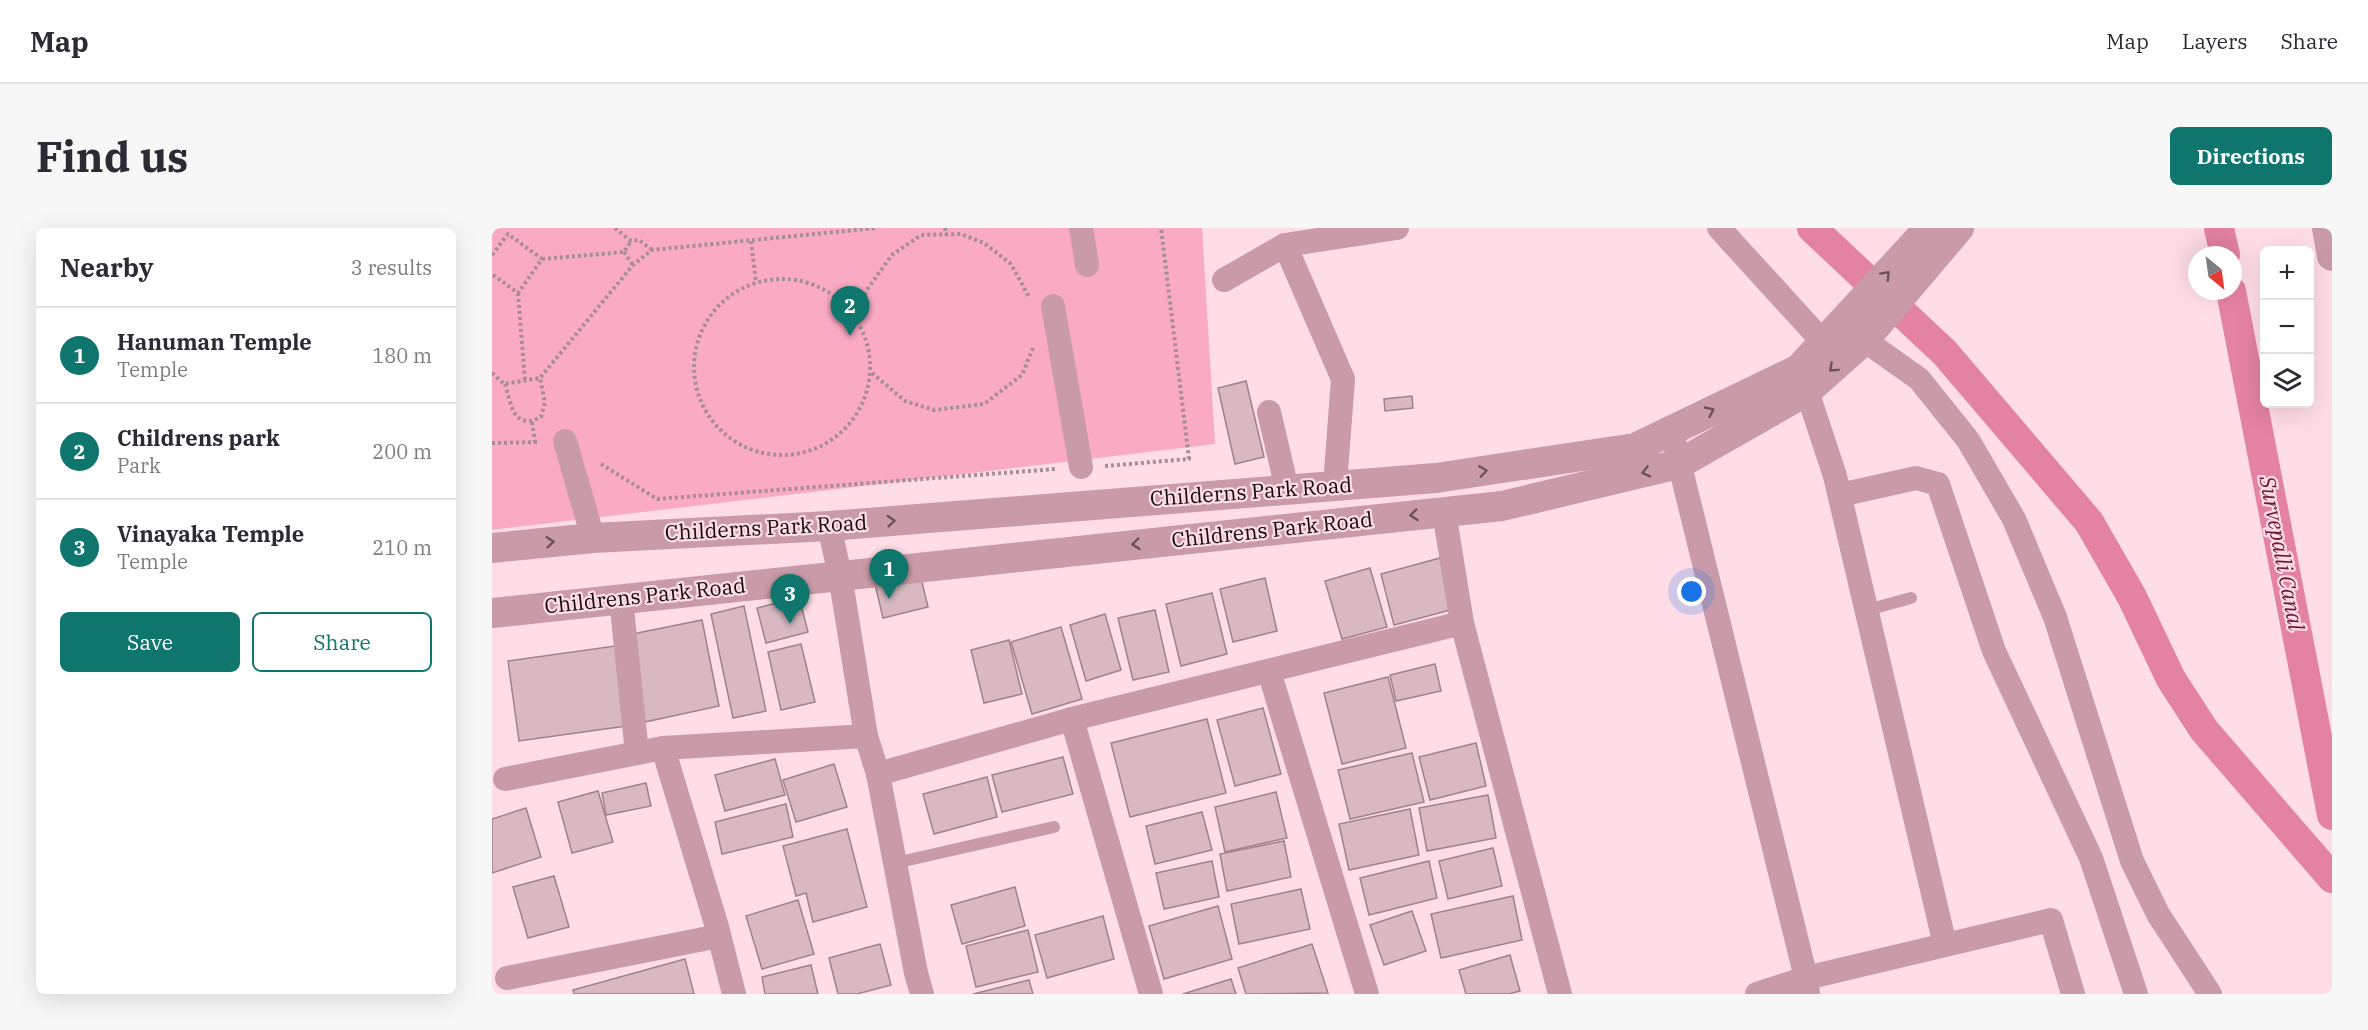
<!DOCTYPE html>
<meta charset="utf-8">
<style>
body{margin:0;font-family:"IBM Plex Serif",serif;background:#f7f7f7;color:#2b2b33}
.controls{position:absolute;right:18px;top:18px;display:grid;overflow:hidden;border-radius:9px;box-shadow:0 6px 24px #0002}
.controls button{width:54px;height:54px;display:grid;place-items:center;padding:0;border:0;border-bottom:2px solid #e1e1e2;background:#fff;color:#2b2b33;font:30px sans-serif}
.compass{position:absolute;left:1696px;top:18px;width:54px;height:54px;border-radius:50%;background:#fff;box-shadow:0 6px 24px #0002;rotate:151deg}
.you{position:absolute;left:1200px;top:364px;width:21px;height:21px;margin:-15px;border:4px solid #fff;border-radius:50%;background:#1a73e8;box-shadow:0 0 0 9px #1a73e833}
.badge{display:grid;place-items:center;width:39px;height:39px;border-radius:50%;background:#0f766e;color:#fff;font-size:20px;font-weight:700}
.pin{position:absolute;translate:-50% -50px;filter:drop-shadow(0 2px 3px #0008)}
.pin::after{content:'';position:absolute;top:32px;width:21px;height:18px;background:inherit;clip-path:polygon(0 0,100% 0,50% 100%)}
.list{margin:0;padding:0;list-style:none}
h2{display:flex;justify-content:space-between;align-items:center;height:78px;margin:0;padding:0 24px;font-size:26px}
h2 small{font-size:20px;font-weight:400;color:#7c7c81}
.list li{display:grid;grid-template-columns:39px 1fr auto;gap:18px;align-items:center;box-sizing:border-box;height:96px;padding:0 24px;border-top:2px solid #e1e1e2}
.list b{display:block;font-size:22px;white-space:nowrap}
.list p{margin:0;font-size:20px;white-space:nowrap;color:#7c7c81}
.list em{font-size:20px;font-style:normal;color:#7c7c81}
.actions{display:flex;gap:12px;padding:18px 24px}
.actions a{flex:1;padding:14px 0;border:2px solid #0f766e;border-radius:9px;text-align:center;font-size:21px;color:#0f766e}
.actions .main{background:#0f766e;color:#fff}
.icon{flex:none;width:33px;height:33px;fill:none;stroke:currentColor;stroke-width:2;stroke-linecap:round;stroke-linejoin:round}
.map{position:relative;flex:none;width:1840px;height:766px;overflow:hidden;border-radius:9px}
header{display:flex;align-items:center;gap:36px;box-sizing:border-box;height:84px;padding:0 30px;background:#fff;border-bottom:2px solid #e1e1e2}
header strong{font-size:28px}
nav{display:flex;gap:33px;margin-inline-start:auto;font-size:21px}
.intro{display:flex;align-items:center;justify-content:space-between;box-sizing:border-box;height:144px;padding:0 36px}
h1{margin:0;font-size:42px}
.button{padding:15px 27px;border-radius:9px;background:#0f766e;color:#fff;font-size:21px;font-weight:700}
main{display:flex;gap:36px;padding:0 36px}
aside{flex:1;background:#fff;border-radius:9px;box-shadow:0 6px 24px #0002}
.map>svg:first-child{display:block}
.green{fill:#faaac3}
.lines{fill:none;stroke-linecap:round;stroke-linejoin:round}
.canal{stroke:#e482a4;stroke-width:30}
.building{fill:#d8b9c2;stroke:#a0828b;stroke-width:1.5}
.path{stroke:#a78e95;stroke-width:4;stroke-dasharray:3 3;stroke-linecap:butt}
.service{stroke:#c99ba9;stroke-width:12}
.minor{stroke:#c99ba9;stroke-width:24}
.tertiary{stroke:#c99ba9;stroke-width:30}
.oneway{stroke:#6e525b}
.labels{text-anchor:middle;stroke-width:4.5;stroke-linejoin:round;paint-order:stroke}
.street-label{font-size:21px;fill:#14090d;stroke:#fedde6}
.water-label{font-size:22px;font-style:italic;fill:#6e173d;stroke:#fedde6}
</style>
<header>
<strong>Map</strong>
<nav><a>Map</a><a>Layers</a><a>Share</a></nav>
</header>
<div class="intro"><h1>Find us</h1><a class="button">Directions</a></div>
<main>
<aside>
<h2>Nearby<small>3 results</small></h2>
<ul class="list">
<li><span class="badge">1</span><div><b>Hanuman Temple</b><p>Temple</p></div><em>180 m</em></li>
<li><span class="badge">2</span><div><b>Childrens park</b><p>Park</p></div><em>200 m</em></li>
<li><span class="badge">3</span><div><b>Vinayaka Temple</b><p>Temple</p></div><em>210 m</em></li>
</ul>
<div class="actions"><a class="main">Save</a><a>Share</a></div>
</aside>
<div class="map">
<svg width="1840" height="766" viewBox="0 0 1840 766">
<rect width="100%" height="100%" fill="#fedde6"/>
<path class="green" d="M0 0H710L723 216 0 302Z"/>
<g class="lines">
<g class="canal">
<path d="M1320 0 1453 125 1597 294 1640 369 1679 451 1712 502 1840 650"/>
<path d="M1727 0 1733 27"/>
<path d="M1739 63 1840 587"/>
</g>
</g>
<g class="building">
<path d="M754 153 772 229 743 236 726 160Z"/>
<path d="M920 168 921 180 893 183 892 171Z"/>
<path d="M948 330 962 381 902 397 889 346Z"/>
<path d="M878 340 895 399 850 411 833 353Z"/>
<path d="M428 346 436 379 391 390 383 356Z"/>
<path d="M773 350 785 403 741 414 728 361Z"/>
<path d="M720 365 735 426 689 438 674 376Z"/>
<path d="M307 369 316 404 274 415 265 380Z"/>
<path d="M252 378 274 483 241 490 219 386Z"/>
<path d="M663 382 677 444 641 452 626 390Z"/>
<path d="M613 386 629 442 594 453 578 397Z"/>
<path d="M210 392 227 478 153 494 135 407Z"/>
<path d="M569 399 590 471 540 486 519 414Z"/>
<path d="M517 412 530 466 492 475 479 422Z"/>
<path d="M309 416 323 474 289 482 276 424Z"/>
<path d="M123 418 134 498 27 513 16 433Z"/>
<path d="M943 436 949 463 904 473 898 447Z"/>
<path d="M896 449 914 520 850 536 832 465Z"/>
<path d="M771 480 789 546 743 558 725 492Z"/>
<path d="M715 491 734 565 638 589 619 515Z"/>
<path d="M984 515 994 558 938 572 927 529Z"/>
<path d="M920 525 932 574 858 591 846 542Z"/>
<path d="M571 529 581 566 510 584 500 547Z"/>
<path d="M283 531 293 567 233 583 223 547Z"/>
<path d="M342 536 355 579 304 594 291 552Z"/>
<path d="M495 549 505 589 442 606 431 566Z"/>
<path d="M154 555 159 578 114 587 110 565Z"/>
<path d="M106 563 121 614 80 625 66 574Z"/>
<path d="M784 564 795 610 733 624 723 579Z"/>
<path d="M996 567 1004 610 935 623 927 580Z"/>
<path d="M294 576 301 609 230 626 223 594Z"/>
<path d="M34 580 49 629 0 645V591Z"/>
<path d="M918 581 927 627 857 642 847 596Z"/>
<path d="M710 584 720 622 663 636 654 598Z"/>
<path d="M355 601 375 679 321 694 314 665 304 668 291 618Z"/>
<path d="M792 613 799 649 735 663 728 626Z"/>
<path d="M1001 620 1010 658 956 671 947 633Z"/>
<path d="M720 633 727 669 672 681 664 645Z"/>
<path d="M937 633 945 670 877 687 868 650Z"/>
<path d="M62 648 77 699 36 710 21 659Z"/>
<path d="M523 659 533 698 470 716 459 677Z"/>
<path d="M809 661 818 701 747 716 739 676Z"/>
<path d="M1021 668 1030 712 949 730 939 686Z"/>
<path d="M306 672 322 726 270 741 254 688Z"/>
<path d="M726 678 740 731 672 751 657 698Z"/>
<path d="M920 683 934 723 892 737 878 697Z"/>
<path d="M611 688 622 731 555 750 543 707Z"/>
<path d="M536 702 546 744 484 759 474 718Z"/>
<path d="M388 716 399 757 365 766H346L337 730Z"/>
<path d="M820 716 836 765 754 766 746 740Z"/>
<path d="M1018 727 1028 763 1017 766H974L967 742Z"/>
<path d="M193 731 202 766H82L81 762Z"/>
<path d="M319 737 326 766H273L270 749Z"/>
<path d="M739 751 744 766H691Z"/>
<path d="M537 752 541 766H481Z"/>
</g>
<g class="lines">
<g class="path">
<path d="M123 0 139 13 147 12 160 22"/>
<path d="M453 0 454 7"/>
<path d="M259 13 264 54"/>
<path d="M132 24 141 37"/>
<path d="M0 27 16 6 50 31 26 65 0 46"/>
<path d="M50 31 132 24 139 13"/>
<circle cx="290" cy="139" r="88"/>
<path d="M26 65 33 153"/>
<path d="M366 90 374 63 400 27 429 7 469 6 492 15 519 36 537 69"/>
<path d="M0 145 12 156 48 150 141 37 160 22 384 0"/>
<path d="M380 145 413 173 442 182 492 176 530 147 541 120"/>
<path d="M13 156C19 176 21 203 49 189L53 175 48 150"/>
<path d="M40 194 43 214"/>
<path d="M0 215 48 214"/>
<path d="M109 236 165 271 564 241"/>
<path d="M613 238 697 231 669 0"/>
</g>
<g class="service">
<path d="M1375 382 1419 370"/>
<path d="M403 635 562 599"/>
</g>
<g class="minor">
<path d="M589 0 595 37"/>
<path d="M1227 0 1331 114"/>
<path d="M793 17 851 151 843 257"/>
<path d="M732 52 793 17 905 0"/>
<path d="M561 78 589 239"/>
<path d="M1358 102 1427 151 1476 212 1522 291 1563 389 1640 633 1666 686 1718 766"/>
<path d="M1310 148 1343 248 1453 717"/>
<path d="M777 184 795 261"/>
<path d="M1179 201 1314 750 1316 766"/>
<path d="M73 213 101 310"/>
<path d="M1348 267 1424 250 1446 256 1502 423 1599 630 1644 766"/>
<path d="M952 284 970 395 1068 766"/>
<path d="M337 298 348 347 374 508 386 546 424 745 430 766"/>
<path d="M129 371 145 525"/>
<path d="M777 443 875 766"/>
<path d="M580 491 659 766"/>
<path d="M386 546 580 491 970 395"/>
<path d="M13 551 171 520"/>
<path d="M15 750 227 708"/>
<path d="M242 766 225 699 171 520 374 508"/>
<path d="M1265 766 1314 750 1559 692 1581 766"/>
</g>
<g class="tertiary">
<path d="M1835 0 1840 28"/>
<path d="M0 320 101 310 337 298 944 250 1143 220 1307 141 1437 0"/>
<path d="M0 385 1010 278 1187 236 1315 163 1372 112 1467 0"/>
</g>
</g>
<defs><path id="oneway-chevron" d="M-2-3.5L2.5 0L-2 3.5" fill="none" stroke-width="1.6" stroke-linecap="round" stroke-linejoin="round" transform="scale(1.5)"/></defs>
<g class="oneway">
<use href="#oneway-chevron" transform="translate(1394 47) rotate(-47)"/>
<use href="#oneway-chevron" transform="translate(1341 140) rotate(138)"/>
<use href="#oneway-chevron" transform="translate(1218 183) rotate(-25)"/>
<use href="#oneway-chevron" transform="translate(991 243) rotate(-8)"/>
<use href="#oneway-chevron" transform="translate(1154 244) rotate(166)"/>
<use href="#oneway-chevron" transform="translate(922 287) rotate(174)"/>
<use href="#oneway-chevron" transform="translate(399 293) rotate(-5)"/>
<use href="#oneway-chevron" transform="translate(58 314) rotate(-5)"/>
<use href="#oneway-chevron" transform="translate(644 316) rotate(174)"/>
</g>
<g class="labels">
<g class="street-label">
<text transform="translate(759 264) rotate(-4)" y="7">Childerns Park Road</text>
<text transform="translate(274 300) rotate(-3)" y="7">Childerns Park Road</text>
<text transform="translate(780 302) rotate(-6)" y="7">Childrens Park Road</text>
<text transform="translate(153 368) rotate(-6)" y="7">Childrens Park Road</text>
</g>
<g class="water-label">
<text transform="translate(1790 325) rotate(79)" y="8">Survepalli Canal</text>
</g>
</g>
</svg>
<div class="controls">
<button>+</button>
<button>−</button>
<button><svg class="icon" aria-label="layers" viewBox="0 0 24 24"><path d="M12 4l9 5-9 5-9-5zM3 14l9 5 9-5"/></svg></button>
</div>
<svg class="compass" viewBox="-18 -18 36 36"><path d="M0-13l5 13h-10z" fill="#e53935"/><path d="M0 13l5-13h-10z" fill="#7c7c81"/></svg>
<div class="you"></div>
<div class="pin badge" style="left:397px;top:371px">1</div>
<div class="pin badge" style="left:358px;top:108px">2</div>
<div class="pin badge" style="left:298px;top:396px">3</div>
</div>
</main>
